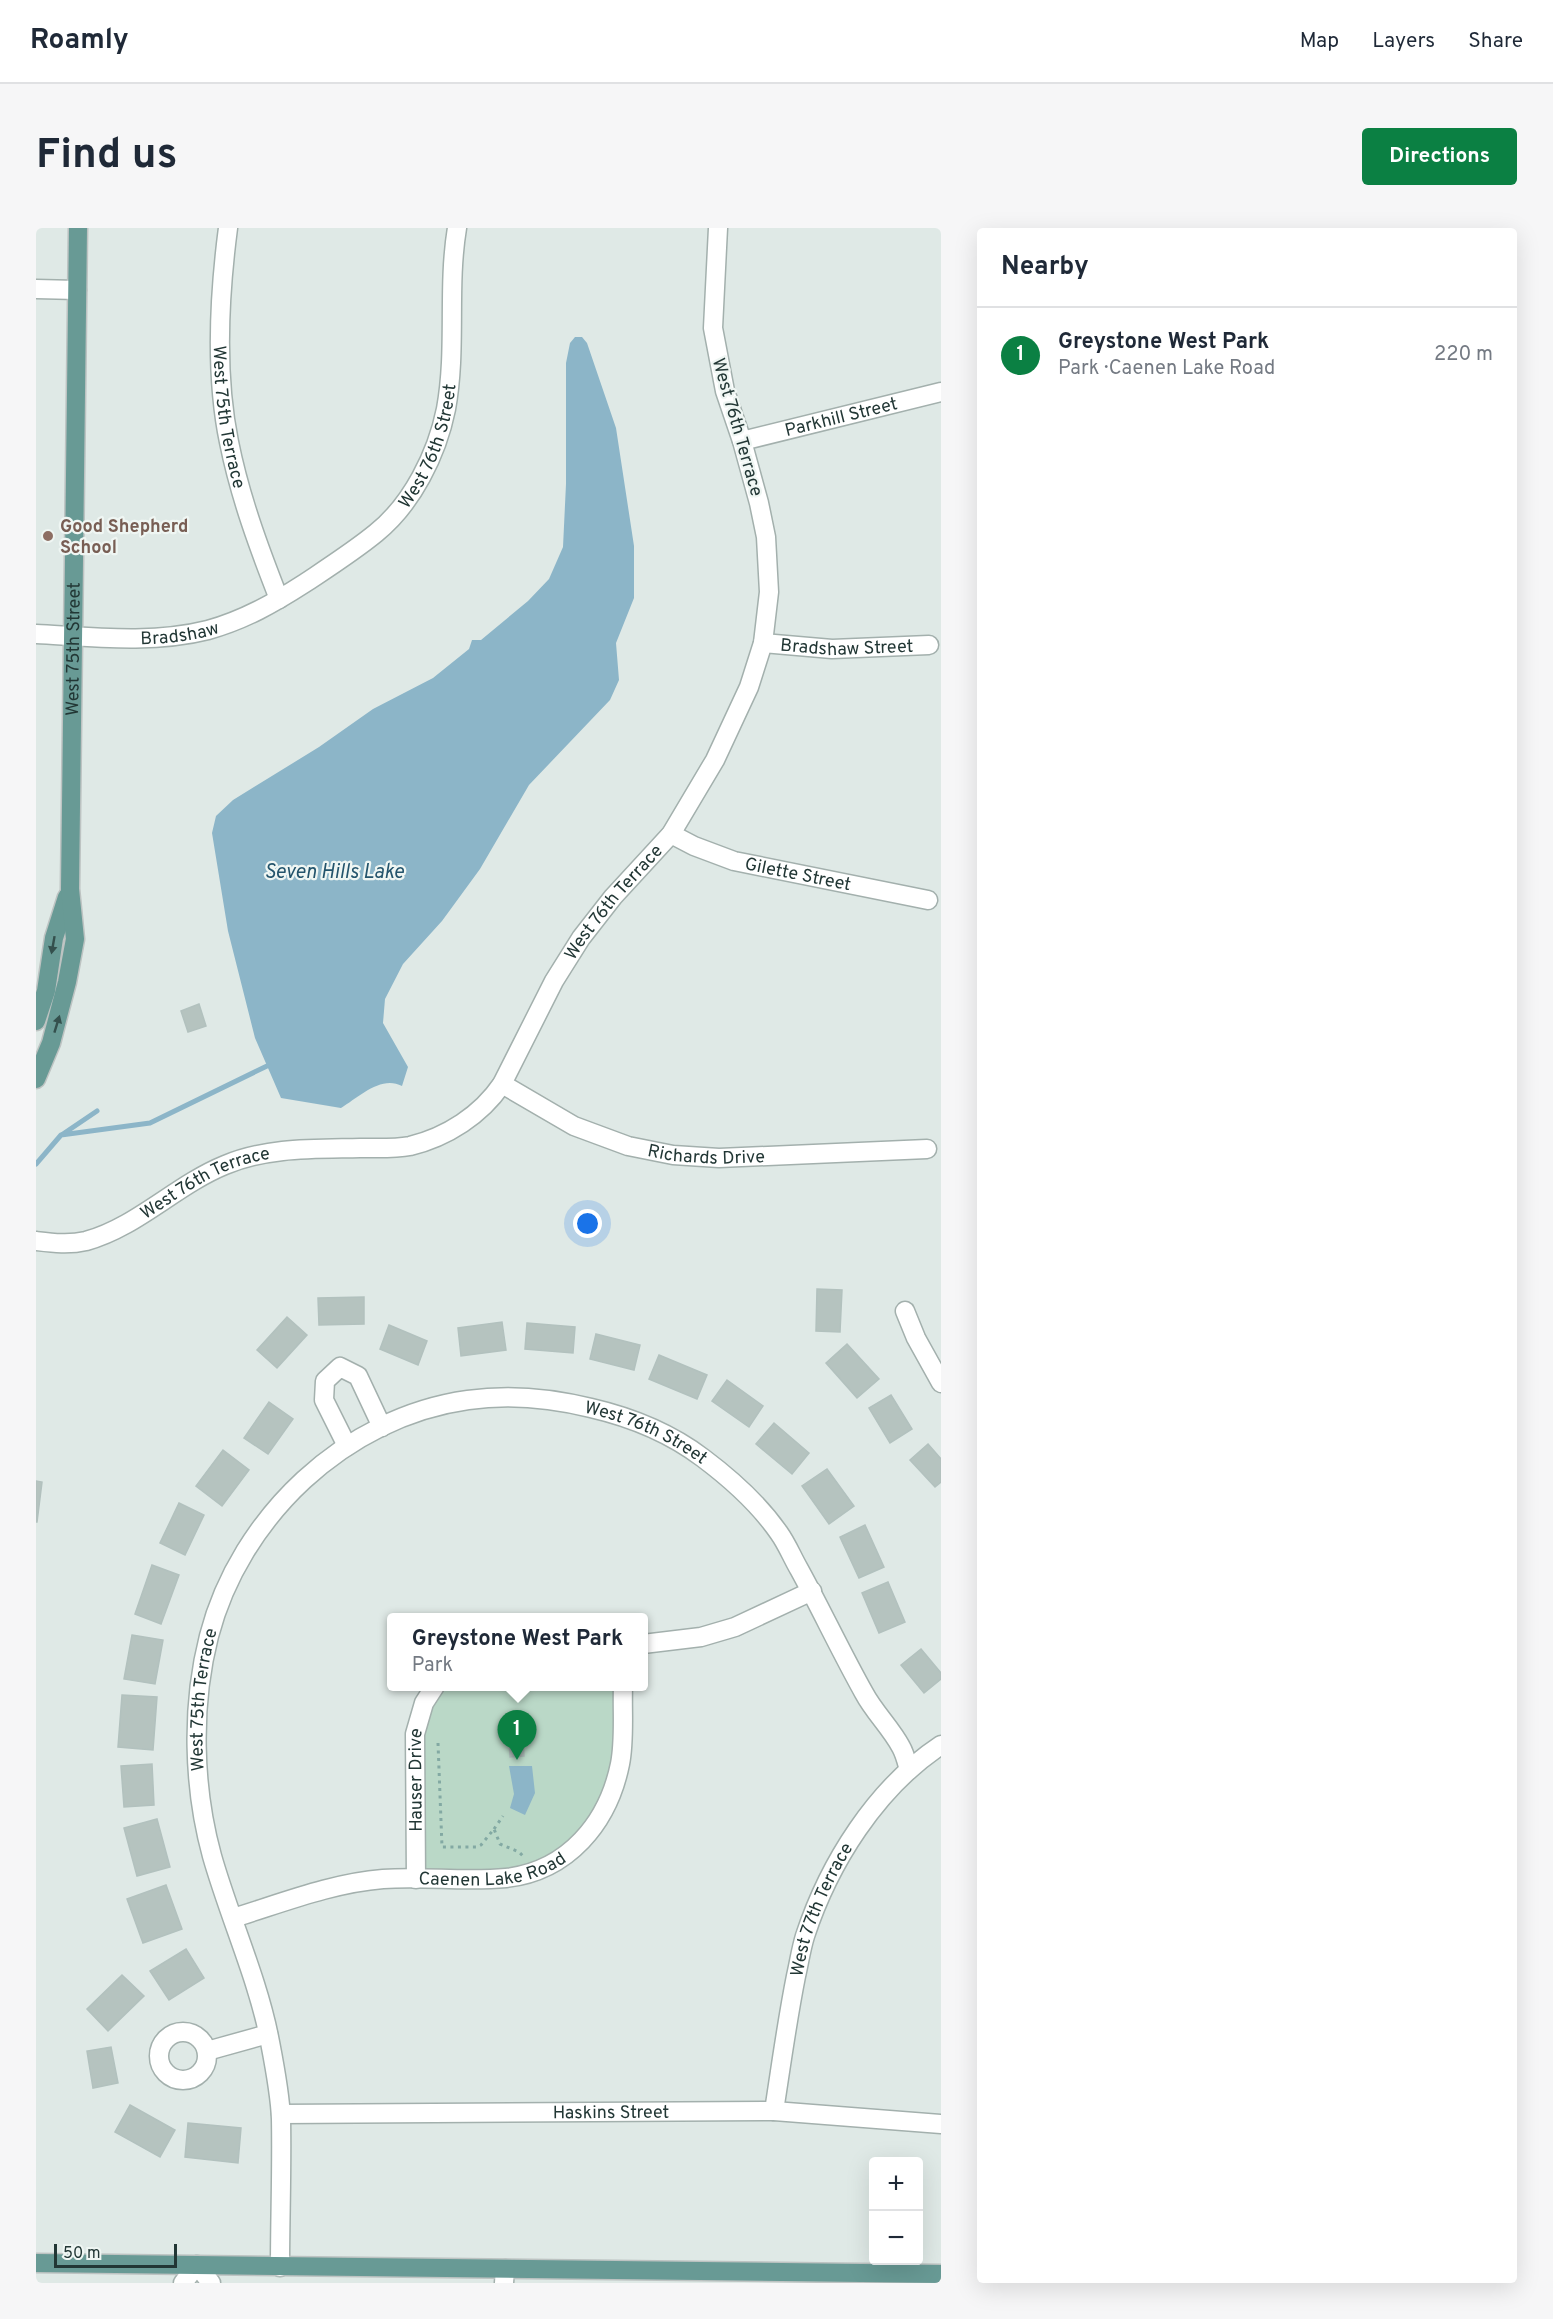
<!DOCTYPE html>
<meta charset="utf-8">
<style>
body{margin:0;font-family:Overpass,sans-serif;background:#f6f6f7;color:#1f2937}
.controls{position:absolute;right:18px;bottom:18px;display:grid;overflow:hidden;border-radius:6px;box-shadow:0 6px 24px #0002}
.controls button{width:54px;height:54px;display:grid;place-items:center;padding:0;border:0;border-bottom:2px solid #e0e1e3;background:#fff;color:#1f2937;font:30px sans-serif}
.scale{position:absolute;left:18px;bottom:15px;width:123px;box-sizing:border-box;padding-left:6px;border:3px solid #223735;border-top:0;font-size:16px;line-height:21px;white-space:nowrap;color:#223735;-webkit-text-stroke:4px #eff6f3;paint-order:stroke}
.you{position:absolute;left:552px;top:996px;width:21px;height:21px;margin:-15px;border:4px solid #fff;border-radius:50%;background:#1a73e8;box-shadow:0 0 0 9px #1a73e833}
.badge{display:grid;place-items:center;width:39px;height:39px;border-radius:50%;background:#0b8043;color:#fff;font-size:20px;font-weight:700}
.pin{position:absolute;translate:-50% -50px;filter:drop-shadow(0 2px 3px #0008)}
.pin::after{content:'';position:absolute;top:32px;width:21px;height:18px;background:inherit;clip-path:polygon(0 0,100% 0,50% 100%)}
.popup{position:absolute;left:351px;top:1385px;width:261px;height:78px;box-sizing:border-box;display:grid;place-content:center;border-radius:6px;background:#fff;filter:drop-shadow(0 2px 4px #0005);font-size:20px;white-space:nowrap;color:#747a83}
.popup b{font-size:22px;color:#1f2937}
.popup::after{content:'';position:absolute;left:50%;top:100%;margin-left:-12px;border:12px solid transparent;border-top-color:#fff}
.list{margin:0;padding:0;list-style:none}
h2{display:flex;justify-content:space-between;align-items:center;height:78px;margin:0;padding:0 24px;font-size:26px}
h2 small{font-size:20px;font-weight:400;color:#747a83}
.list li{display:grid;grid-template-columns:39px 1fr auto;gap:18px;align-items:center;box-sizing:border-box;height:96px;padding:0 24px;border-top:2px solid #e0e1e3}
.list b{display:block;font-size:22px;white-space:nowrap}
.list p{margin:0;font-size:20px;white-space:nowrap;color:#747a83}
.list em{font-size:20px;font-style:normal;color:#747a83}
.map{position:relative;flex:none;width:905px;height:2055px;overflow:hidden;border-radius:6px}
header{display:flex;align-items:center;gap:36px;box-sizing:border-box;height:84px;padding:0 30px;background:#fff;border-bottom:2px solid #e0e1e3}
header strong{font-size:28px}
nav{display:flex;gap:33px;margin-inline-start:auto;font-size:21px}
.intro{display:flex;align-items:center;justify-content:space-between;box-sizing:border-box;height:144px;padding:0 36px}
h1{margin:0;font-size:42px}
.button{padding:15px 27px;border-radius:6px;background:#0b8043;color:#fff;font-size:21px;font-weight:700}
main{display:flex;gap:36px;padding:0 36px}
aside{flex:1;background:#fff;border-radius:6px;box-shadow:0 6px 24px #0002}
.map>svg:first-child{display:block}
.green{fill:#bad8c7}
.water{fill:#8cb5c8}
.lines{fill:none;stroke-linecap:round;stroke-linejoin:round}
.stream{stroke:#8cb5c8;stroke-width:5}
.building{fill:#b5c3bf;stroke:#b2c1be;stroke-width:1.5}
.minor-casing{stroke:#a3b0ad;stroke-width:21}
.major-casing{stroke:#bdc3c2;stroke-width:21}
.path{stroke:#83a9a3;stroke-width:3;stroke-dasharray:3 4.5;stroke-linecap:butt}
.minor{stroke:#fff;stroke-width:18}
.major{stroke:#689a95;stroke-width:18}
.oneway{fill:#34504d}
.education-dot{fill:#8d6e63;stroke:#eff6f3;stroke-width:2}
.labels{text-anchor:middle;stroke-width:4.5;stroke-linejoin:round;paint-order:stroke}
.street-label{font-size:18px;fill:#223735;stroke:#eff6f3}
.education-label{font-size:18px;font-weight:bold;fill:#785e54;stroke:#eff6f3;text-anchor:start}
.water-label{font-size:20px;font-style:italic;fill:#23546c;stroke:#eff6f3}
</style>
<header>
<strong>Roamly</strong>
<nav><a>Map</a><a>Layers</a><a>Share</a></nav>
</header>
<div class="intro"><h1>Find us</h1><a class="button">Directions</a></div>
<main>
<div class="map">
<svg width="905" height="2055" viewBox="0 0 905 2055">
<rect width="100%" height="100%" fill="#dfe9e6"/>
<path class="green" d="M399 1459H587L584 1534 560 1597 494 1645 380 1651 379 1530Z"/>
<g class="water">
<path d="M539 109H546L551 115 580 200 598 318V370L580 415 583 452 574 472 493 557 444 641 406 693 367 736 349 771 347 795 372 839 366 858C345 847 323 869 305 880L245 870 219 810 192 703 176 605 180 588 197 572 283 519 337 481 397 450 433 421 436 412H445L492 373 513 351 527 319 530 256V135L534 115Z"/>
<path d="M473 1538H496L499 1565 489 1587 474 1580 478 1566Z"/>
</g>
<g class="lines">
<g class="stream">
<path d="M27 906 61 883"/>
<path d="M0 936 25 907 114 895 231 838"/>
</g>
</g>
<g class="building">
<path d="M163 776 170 798 152 804 145 783Z"/>
<path d="M781 1061 806 1062 804 1104 780 1103Z"/>
<path d="M328 1069V1096L283 1097 282 1070Z"/>
<path d="M251 1089 271 1107 241 1140 221 1122Z"/>
<path d="M466 1094 470 1122 425 1128 422 1100Z"/>
<path d="M491 1095 539 1099 537 1125 489 1121Z"/>
<path d="M353 1097 391 1113 382 1137 344 1121Z"/>
<path d="M560 1106 604 1117 598 1142 554 1131Z"/>
<path d="M811 1116 843 1151 821 1170 790 1135Z"/>
<path d="M623 1127 671 1147 661 1171 613 1151Z"/>
<path d="M691 1152 727 1178 713 1199 676 1173Z"/>
<path d="M855 1167 876 1201 854 1215 833 1180Z"/>
<path d="M233 1174 257 1191 232 1226 208 1210Z"/>
<path d="M738 1195 773 1225 756 1246 720 1216Z"/>
<path d="M892 1216 905 1231V1254L899 1259 874 1232Z"/>
<path d="M187 1222 213 1242 186 1278 160 1258Z"/>
<path d="M791 1241 818 1278 793 1296 766 1258Z"/>
<path d="M0 1253 6 1254 1 1294H0Z"/>
<path d="M143 1275 168 1287 149 1327 124 1315Z"/>
<path d="M829 1297 848 1339 823 1350 804 1309Z"/>
<path d="M116 1337 143 1347 125 1396 99 1386Z"/>
<path d="M852 1354 869 1394 843 1405 826 1365Z"/>
<path d="M96 1407 127 1412 119 1456 88 1451Z"/>
<path d="M885 1421 905 1445V1451L888 1465 865 1437Z"/>
<path d="M86 1467 121 1469 117 1522 82 1519Z"/>
<path d="M486 1492 488 1528 474 1529 472 1493Z"/>
<path d="M116 1536 118 1577 88 1579 85 1538Z"/>
<path d="M121 1591 134 1639 101 1648 88 1600Z"/>
<path d="M130 1657 146 1701 107 1715 91 1671Z"/>
<path d="M150 1721 168 1750 133 1772 114 1743Z"/>
<path d="M86 1747 108 1768 72 1803 51 1781Z"/>
<path d="M75 1819 82 1855 57 1860 51 1823Z"/>
<path d="M94 1877 139 1902 124 1929 79 1904Z"/>
<path d="M152 1895 205 1900 202 1935 149 1929Z"/>
</g>
<g class="lines">
<defs>
<g id="minor">
<path id="s1" d="M192 0C183 69 179 146 193 214 204 269 223 320 243 371"/>
<path d="M0 61 41 62"/>
<path id="s2" d="M706 213 905 164"/>
<path id="s3" d="M0 406C56 409 117 416 172 402 208 392 238 375 269 355 293 339 318 323 340 305 376 276 401 226 410 181 421 121 411 60 421 0"/>
<path id="s4" d="M727 415 796 421 893 417"/>
<path id="s5" d="M635 606 658 618 698 633 892 672"/>
<path id="s6" d="M466 856 538 898 592 918 637 927 683 930 891 921"/>
<path id="s7" d="M0 1013C17 1015 33 1017 50 1013 101 999 140 957 189 937 232 919 278 921 324 920 340 920 358 921 374 918 411 909 445 887 466 856L518 753 545 710 577 669 635 606 679 532 713 459 727 415 733 364 730 309 723 275 706 213 689 163 677 100 682 0"/>
<path d="M869 1083 880 1110 905 1155"/>
<path d="M311 1218 288 1172 289 1153 304 1139 322 1148 346 1199"/>
<path d="M607 1416 665 1409 699 1399 776 1363"/>
<path id="s8" d="M380 1651 379 1506 388 1475 399 1458"/>
<path id="s9" d="M197 1690C246 1675 296 1655 347 1651 388 1648 429 1654 470 1650 532 1643 572 1595 584 1536 589 1511 586 1483 587 1458"/>
<circle cx="147" cy="1828" r="24"/>
<path d="M171 1823 232 1806"/>
<path id="s10" d="M738 1883C745 1838 751 1793 760 1748 763 1735 765 1721 769 1708 793 1635 840 1560 905 1517"/>
<path id="s11" d="M245 1886 738 1883 905 1896"/>
<path id="s12" d="M244 2039C244 1990 246 1940 245 1891 244 1864 238 1835 233 1809 221 1749 193 1688 176 1628 157 1559 155 1478 173 1408 204 1289 309 1189 432 1172 473 1166 515 1170 555 1180 594 1189 634 1205 667 1230 695 1251 723 1276 743 1305 751 1316 756 1329 763 1341 785 1381 805 1424 828 1465 838 1484 855 1500 865 1519 869 1526 871 1535 873 1542"/>
<path d="M147 2055 161 2037 175 2055"/>
<path d="M468 2055 469 2041"/>
</g>
<g id="major">
<path d="M0 793 10 763 18 710 31 669"/>
<path id="s13" d="M0 851 15 815 31 754 39 711 34 661 42 0"/>
<path d="M0 2035 905 2046"/>
</g>
</defs>
<use href="#minor" class="minor-casing"/>
<use href="#major" class="major-casing"/>
<g class="path">
<path d="M402 1515 406 1619H441L445 1617 458 1601 464 1616 483 1624 488 1629"/>
<path d="M458 1601 467 1588"/>
</g>
<use href="#minor" class="minor"/>
<use href="#major" class="major"/>
</g>
<defs><path id="oneway-solid" d="M-6-.8H1V-3.2L6.5 0L1 3.2V.8H-6Z" transform="scale(1.5)"/></defs>
<g class="oneway">
<use href="#oneway-solid" transform="translate(17 717) rotate(100)"/>
<use href="#oneway-solid" transform="translate(21 796) rotate(-73)"/>
</g>
<circle class="education-dot" cx="12" cy="308" r="6"/>
<g class="labels">
<g class="street-label">
<text dy="6" stroke="none"><textPath href="#s2" startOffset="102">Parkhill Street</textPath></text>
<text dy="6" stroke="none"><textPath href="#s1" startOffset="190">West 75th Terrace</textPath></text>
<text transform="translate(702 199) rotate(74)" y="6">West 76th Terrace</text>
<text dy="6" stroke="none"><textPath href="#s3" startOffset="472">West 76th Street</textPath></text>
<text dy="6" stroke="none"><textPath href="#s3" startOffset="144">Bradshaw</textPath></text>
<text dy="6" stroke="none"><textPath href="#s4" startOffset="84">Bradshaw Street</textPath></text>
<text dy="6" stroke="none"><textPath href="#s13" startOffset="436">West 75th Street</textPath></text>
<text dy="6" stroke="none"><textPath href="#s5" startOffset="134">Gilette Street</textPath></text>
<text dy="6" stroke="none"><textPath href="#s7" startOffset="724">West 76th Terrace</textPath></text>
<text dy="6" stroke="none"><textPath href="#s6" startOffset="220">Richards Drive</textPath></text>
<text dy="6" stroke="none"><textPath href="#s7" startOffset="184">West 76th Terrace</textPath></text>
<text dy="6" stroke="none"><textPath href="#s12" startOffset="1198">West 76th Street</textPath></text>
<text dy="6" stroke="none"><textPath href="#s12" startOffset="579">West 75th Terrace</textPath></text>
<text dy="6" stroke="none"><textPath href="#s8" startOffset="99">Hauser Drive</textPath></text>
<text dy="6" stroke="none"><textPath href="#s9" startOffset="266">Caenen Lake Road</textPath></text>
<text dy="6" stroke="none"><textPath href="#s10" startOffset="208">West 77th Terrace</textPath></text>
<text dy="6" stroke="none"><textPath href="#s11" startOffset="330">Haskins Street</textPath></text>
</g>
<g class="education-label">
<text x="24" y="304">Good Shepherd<tspan x="24" dy="21">School</tspan></text>
</g>
<g class="water-label">
<text x="298" y="650">Seven Hills Lake</text>
</g>
</g>
</svg>
<div class="controls">
<button>+</button>
<button>−</button>
</div>
<div class="scale">50 m</div>
<div class="you"></div>
<div class="pin badge" style="left:481px;top:1532px">1</div>
<div class="popup"><b>Greystone West Park</b>Park</div>
</div>
<aside>
<h2>Nearby<small></small></h2>
<ul class="list">
<li><span class="badge">1</span><div><b>Greystone West Park</b><p>Park · Caenen Lake Road</p></div><em>220 m</em></li>
</ul>
</aside>
</main>
